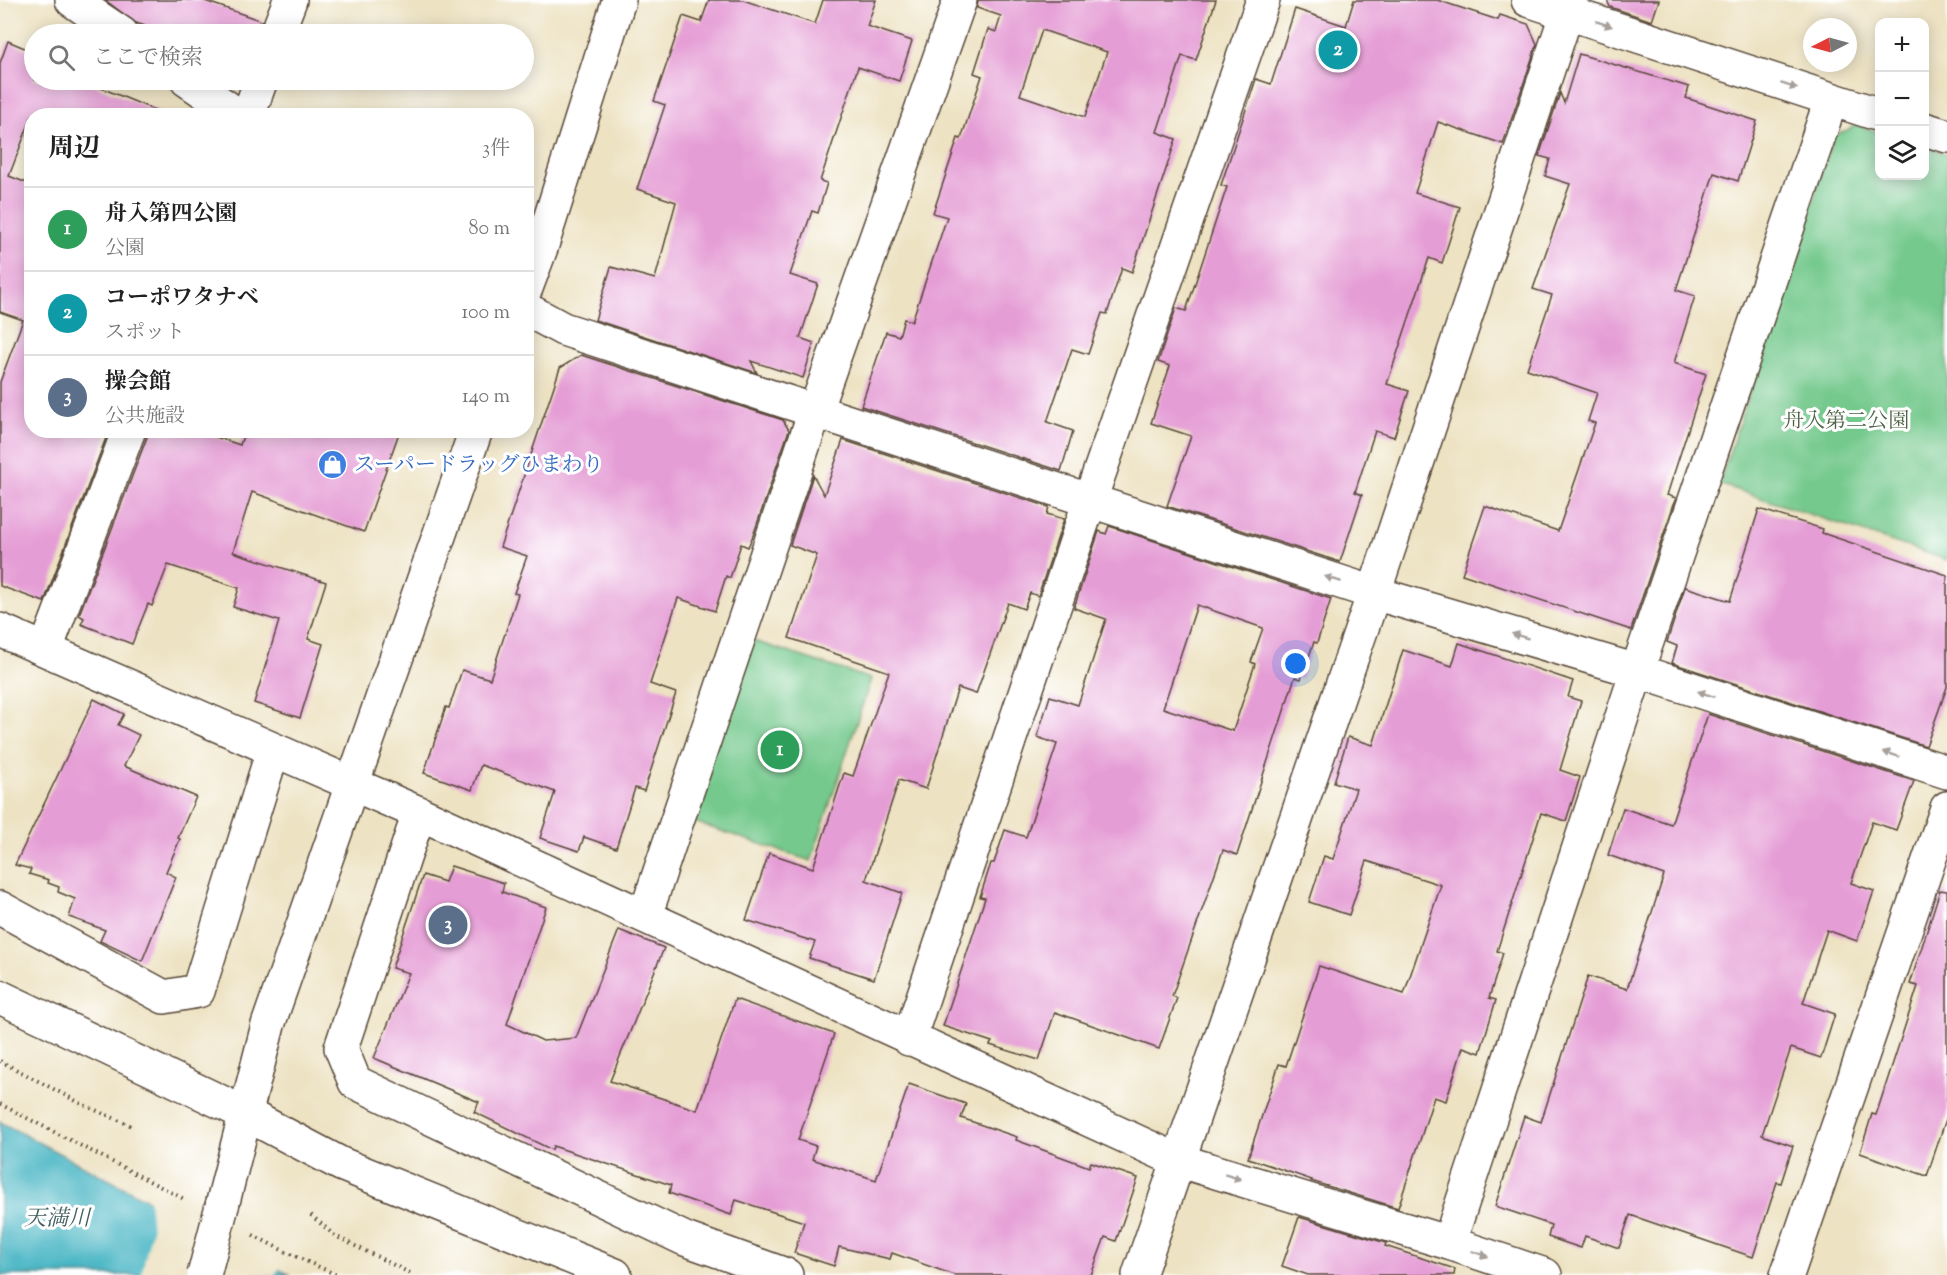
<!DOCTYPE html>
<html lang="ja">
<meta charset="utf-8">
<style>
body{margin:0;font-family:"Sorts Mill Goudy","Noto Serif JP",serif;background:#f2f2f2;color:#222}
.controls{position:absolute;right:18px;top:18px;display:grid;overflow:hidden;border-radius:12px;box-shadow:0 3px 15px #0003}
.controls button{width:54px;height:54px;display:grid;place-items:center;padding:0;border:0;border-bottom:2px solid #e0e0e0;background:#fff;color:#222;font:30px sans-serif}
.compass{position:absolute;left:1803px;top:18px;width:54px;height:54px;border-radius:50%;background:#fff;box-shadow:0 3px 15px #0003;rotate:264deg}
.you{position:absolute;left:1296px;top:664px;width:21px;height:21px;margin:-15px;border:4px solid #fff;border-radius:50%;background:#1a73e8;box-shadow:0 0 0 9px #1a73e833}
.badge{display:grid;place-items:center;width:39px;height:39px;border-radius:50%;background:#1a73e8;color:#fff;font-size:20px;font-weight:700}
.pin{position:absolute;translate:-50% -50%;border:3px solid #fff;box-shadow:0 2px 6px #0006}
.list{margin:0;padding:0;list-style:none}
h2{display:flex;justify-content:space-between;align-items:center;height:78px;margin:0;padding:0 24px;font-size:26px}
h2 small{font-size:20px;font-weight:400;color:#767676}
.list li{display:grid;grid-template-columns:39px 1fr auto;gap:18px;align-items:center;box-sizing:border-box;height:84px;padding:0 24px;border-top:2px solid #e0e0e0}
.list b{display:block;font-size:22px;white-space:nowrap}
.list p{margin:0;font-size:20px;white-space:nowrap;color:#767676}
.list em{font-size:20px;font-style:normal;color:#767676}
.icon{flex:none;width:33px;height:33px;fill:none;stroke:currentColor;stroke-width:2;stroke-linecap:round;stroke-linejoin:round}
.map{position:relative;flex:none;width:1947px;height:1275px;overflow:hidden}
.search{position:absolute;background:#fff;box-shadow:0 3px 15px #0003;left:24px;top:24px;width:510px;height:66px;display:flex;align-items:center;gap:15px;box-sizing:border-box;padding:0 21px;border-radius:33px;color:#767676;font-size:22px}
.panel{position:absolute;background:#fff;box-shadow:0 3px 15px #0003;left:24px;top:108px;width:510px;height:330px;border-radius:24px}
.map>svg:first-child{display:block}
.green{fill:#74c98d;stroke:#587a56;stroke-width:1.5}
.water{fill:#49b6c4;stroke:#427071;stroke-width:1.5}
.pier{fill:#ede2c2}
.building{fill:#e59ed5;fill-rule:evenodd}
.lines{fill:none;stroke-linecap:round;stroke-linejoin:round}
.minor-casing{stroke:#564637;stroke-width:36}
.path{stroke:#564637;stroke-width:4;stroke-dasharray:1.5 4.5;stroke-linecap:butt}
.minor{stroke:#fff;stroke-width:33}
.minor-bridge-casing{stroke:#564637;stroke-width:36;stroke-linecap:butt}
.minor-bridge{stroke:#fff;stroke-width:33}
.oneway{fill:#a79f9a}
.labels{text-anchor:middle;stroke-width:6;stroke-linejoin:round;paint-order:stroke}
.park-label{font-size:21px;fill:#4f6245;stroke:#fff}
.shop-label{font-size:21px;fill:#366cbe;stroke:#fff;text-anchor:start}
.water-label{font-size:22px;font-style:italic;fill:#416260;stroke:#fff}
</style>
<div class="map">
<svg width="1947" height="1275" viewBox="0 0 1947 1275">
<rect width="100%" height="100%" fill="#fff"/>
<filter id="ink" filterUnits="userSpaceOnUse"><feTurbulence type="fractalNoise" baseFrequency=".0167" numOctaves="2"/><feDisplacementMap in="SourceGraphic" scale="12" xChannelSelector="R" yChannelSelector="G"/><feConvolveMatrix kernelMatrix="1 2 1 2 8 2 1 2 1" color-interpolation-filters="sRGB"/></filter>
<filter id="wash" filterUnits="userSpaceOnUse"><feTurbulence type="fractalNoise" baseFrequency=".008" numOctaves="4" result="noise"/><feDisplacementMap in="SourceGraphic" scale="24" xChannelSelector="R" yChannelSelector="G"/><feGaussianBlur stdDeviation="1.35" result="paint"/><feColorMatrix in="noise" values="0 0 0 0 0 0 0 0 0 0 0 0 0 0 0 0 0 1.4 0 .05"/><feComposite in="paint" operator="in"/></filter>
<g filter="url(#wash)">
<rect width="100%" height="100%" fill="#ede2c2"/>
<g class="green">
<path d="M1858 125 1879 132 1880 176H1924L1925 146 1947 154V560L1719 484 1834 136Z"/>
<path d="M748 639 871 679 811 861 688 820Z"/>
</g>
<path class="water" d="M0 1122 282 1271 291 1275H0Z"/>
<path class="pier" d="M149 1197 281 1267 274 1275H141L152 1230Z"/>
<g id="blocks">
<g class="building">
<path d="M105 0H202L262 21 259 34H170L136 23Z"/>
<path d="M709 0H743L815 24 823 0H876L867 26 912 41 899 81 858 67 820 181 827 183 818 213 812 211 790 275 818 284 800 338 814 343 803 378 751 361 757 373 595 320 611 267 655 279 676 202 637 189 665 105 654 101 683 16 701 22Z"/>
<path d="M978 0H1216L1196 60 1182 56 1157 132 1176 139 1132 272 1122 268 1107 314 1102 313 1088 354 1072 349 1047 422 1073 431 1061 471 861 406 886 332 899 336 904 319 912 321 947 217 933 213 958 138 961 139 982 76 974 73 988 29 996 32 1001 16 977 8ZM1042 30 1107 52 1085 117 1020 95Z"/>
<path d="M1354 0H1437L1498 20 1500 15 1528 24 1537 44 1503 144 1438 122 1415 193 1460 207 1442 263 1429 258 1387 384 1409 391 1394 437 1375 431 1355 492 1362 495 1340 562 1167 506 1191 436 1151 423 1170 366 1158 362 1176 308 1186 311 1227 187 1221 185 1256 79 1271 84 1295 9 1346 26Z"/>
<path d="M1607 0H1659L1652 21 1610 7Z"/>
<path d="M8 41 34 52V80H82L167 115 32 116 9 176 32 185V430H109L44 602 0 586V382L23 320 0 312V63Z"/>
<path d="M1579 54 1689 87 1686 98 1757 121 1738 181 1714 173 1676 290 1695 296 1674 363 1706 374 1667 495 1676 498 1631 630 1462 574 1485 506 1558 531 1595 423 1588 421 1597 393 1527 369 1552 295 1533 289 1570 184 1545 176 1550 159 1539 156 1560 93 1564 103Z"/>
<path d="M581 355 783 420 789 430 754 533 748 547 741 544 730 578 726 576 715 611 678 598 650 684 676 693 644 791 635 788 616 848 584 837 579 851 540 838 555 792 481 765 472 790 424 773 446 707 449 708 462 670 490 679 518 594 514 593 527 556 500 547 560 368Z"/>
<path d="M147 430H195L240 445 245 430H400L364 532 252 492 233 552 326 582 308 639 323 644 300 718 254 703 279 621 233 607 239 588 168 565 152 606 148 604 132 644 81 624 84 618 79 615 147 437Z"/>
<path d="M843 440 1049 507 1047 514 1064 519 1038 596 1030 593 1024 609 1008 603 976 694 958 688 926 789 899 780 866 880 902 893 874 979 809 958 815 942 746 920 769 853 813 868 844 773 853 776 889 672 789 638 817 555 790 545 813 475 824 495Z"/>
<path d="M1759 509 1823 529 1822 533 1947 575V687L1926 746 1672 663 1677 646 1667 642 1685 587 1730 601Z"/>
<path d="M1109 526 1331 599 1317 643 1314 642 1301 679 1295 677 1237 855 1223 850 1172 996 1177 998 1159 1049 1055 1012 1039 1060 990 1045 992 1042 943 1026 985 898 980 897 991 863H994L1005 830 1026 837 1057 744 1037 737 1050 696 1078 705 1106 619 1074 608 1099 531 1106 534ZM1197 605 1263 628 1251 662 1255 664 1233 731 1163 708Z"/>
<path d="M1459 643 1573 681 1568 697 1581 701 1560 770 1580 777 1566 821 1541 813 1497 951 1503 953 1489 998 1496 1000 1480 1053 1463 1047 1446 1101 1434 1097 1398 1208 1311 1181 1312 1180 1248 1158 1279 1064 1286 1066 1319 966 1404 994 1441 885 1367 861 1349 915 1309 902 1324 856 1333 859 1356 789 1334 782 1348 737 1373 745 1403 650 1452 666Z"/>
<path d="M94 699 124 714 118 725 139 735 124 766 196 797 178 838 180 839 166 872 176 877 142 961 100 941 105 930 69 917 75 899 58 892 59 887 48 883 49 880 29 874 31 869 15 865Z"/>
<path d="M1708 714 1914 781 1896 830 1872 822 1851 883 1874 891 1857 941 1827 930 1803 1003 1835 1014 1821 1058 1791 1048 1762 1135 1793 1146 1781 1183 1777 1182 1753 1257 1630 1215 1619 1248 1585 1236 1581 1248 1548 1237 1551 1225 1495 1206 1524 1116 1541 1122 1588 976 1627 989 1664 875 1608 855 1623 808 1671 824Z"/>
<path d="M451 866 504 883 502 892 546 907 507 1024 543 1041 576 1038 619 930 664 948 610 1081 697 1110 735 999 834 1034 798 1140 816 1146 812 1159 876 1180 909 1084 966 1104 961 1118 1017 1137 1016 1140 1089 1167 1091 1162 1138 1178 1116 1241 1105 1237 1091 1275H954L892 1253 890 1259 839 1247 834 1266 794 1253 804 1222 736 1200 731 1215 669 1193 671 1185 553 1146 552 1150 474 1112 479 1102 374 1058 409 973 392 968 423 875 445 882Z"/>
<path d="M1940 890 1947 891V1116L1927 1176 1860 1153 1872 1114 1876 1115 1918 986 1910 984Z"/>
<path d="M1299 1217 1386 1243 1385 1246 1455 1269 1454 1275H1308L1282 1266Z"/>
</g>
</g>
</g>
<g filter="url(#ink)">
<use href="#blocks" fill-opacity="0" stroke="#564637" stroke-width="1.5"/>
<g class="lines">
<defs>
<g id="minor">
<path d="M72 0 122 34"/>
<path d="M1528 0 1880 115"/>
<path d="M277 34 290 0"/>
<path d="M187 80 239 116"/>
<path d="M248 116 261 80"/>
<path d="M1924 129 1947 136"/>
<path d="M526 288 541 248 619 0"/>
<path d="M526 309 563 329 1374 593 1637 671 1947 772"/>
<path d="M0 630 419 813 1177 1160 1449 1243 1545 1275"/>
<path d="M46 649 129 430"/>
<path d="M419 813 341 1048 355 1082 685 1239 786 1275"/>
<path d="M0 908 164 997 198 991 273 750"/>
<path d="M645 916 815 411 960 0"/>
<path d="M0 997 244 1113 341 1164 615 1275"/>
<path d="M909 1039 1090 500 1263 0"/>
<path d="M222 1206 268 1025 476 430"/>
<path d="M1449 1243 1637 671 1831 100"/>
<path d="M1139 1275 1374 593 1571 0"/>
<path d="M1787 1275 1947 808"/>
</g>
</defs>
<use href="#minor" class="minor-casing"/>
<g class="path">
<path d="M0 1061 84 1105 134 1127"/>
<path d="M0 1104 186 1200"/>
<path d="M311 1215 335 1236 414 1275"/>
<path d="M253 1235 288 1253 337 1275"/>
</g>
<use href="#minor" class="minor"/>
<defs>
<path id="minor-bridge" d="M204 1275 222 1206"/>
</defs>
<use href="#minor-bridge" class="minor-bridge-casing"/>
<use href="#minor-bridge" class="minor-bridge"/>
</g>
<defs><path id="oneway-solid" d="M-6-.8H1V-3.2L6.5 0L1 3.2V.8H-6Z" transform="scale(1.5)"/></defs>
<g class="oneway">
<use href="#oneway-solid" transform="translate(1604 24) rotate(18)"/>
<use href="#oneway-solid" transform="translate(1789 86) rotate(18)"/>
<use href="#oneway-solid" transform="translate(1333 579) rotate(-162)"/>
<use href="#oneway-solid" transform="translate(1520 636) rotate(-163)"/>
<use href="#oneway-solid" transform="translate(1706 694) rotate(-162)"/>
<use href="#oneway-solid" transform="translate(1891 754) rotate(-162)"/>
<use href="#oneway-solid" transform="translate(1233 1177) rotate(17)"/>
<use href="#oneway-solid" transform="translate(1480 1254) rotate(19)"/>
</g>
</g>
<defs>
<symbol id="shop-disc" viewBox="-11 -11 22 22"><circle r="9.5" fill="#3f7fe0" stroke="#fff"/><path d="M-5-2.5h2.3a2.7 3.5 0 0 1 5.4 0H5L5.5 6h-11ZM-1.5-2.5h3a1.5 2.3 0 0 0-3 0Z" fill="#fff"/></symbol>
</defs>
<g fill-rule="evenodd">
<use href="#shop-disc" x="316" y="448" width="33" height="33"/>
</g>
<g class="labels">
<g class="park-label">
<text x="1846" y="427">舟入第二公園</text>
</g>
<g class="shop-label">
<text x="354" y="471">スーパードラッグひまわり</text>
</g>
<g class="water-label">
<text x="57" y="1225">天満川</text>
</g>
</g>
</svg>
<div class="controls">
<button>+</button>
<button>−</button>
<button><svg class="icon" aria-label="layers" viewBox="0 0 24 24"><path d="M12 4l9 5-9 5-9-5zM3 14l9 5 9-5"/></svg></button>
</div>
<svg class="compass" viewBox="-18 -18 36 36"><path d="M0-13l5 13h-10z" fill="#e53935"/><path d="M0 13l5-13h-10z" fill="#767676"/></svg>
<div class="you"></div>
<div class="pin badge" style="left:780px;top:750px;background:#2e9e5b">1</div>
<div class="pin badge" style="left:1338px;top:50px;background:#0f9aa8">2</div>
<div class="pin badge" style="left:448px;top:925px;background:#5c6f8a">3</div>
<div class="search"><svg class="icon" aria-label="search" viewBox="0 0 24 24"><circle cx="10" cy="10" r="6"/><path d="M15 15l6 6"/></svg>ここで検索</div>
<section class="panel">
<h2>周辺<small>3件</small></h2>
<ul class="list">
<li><span class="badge" style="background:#2e9e5b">1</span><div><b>舟入第四公園</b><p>公園</p></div><em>80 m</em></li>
<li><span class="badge" style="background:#0f9aa8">2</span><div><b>コーポワタナベ</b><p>スポット</p></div><em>100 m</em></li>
<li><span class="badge" style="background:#5c6f8a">3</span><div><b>操会館</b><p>公共施設</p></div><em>140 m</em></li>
</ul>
</section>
</div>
